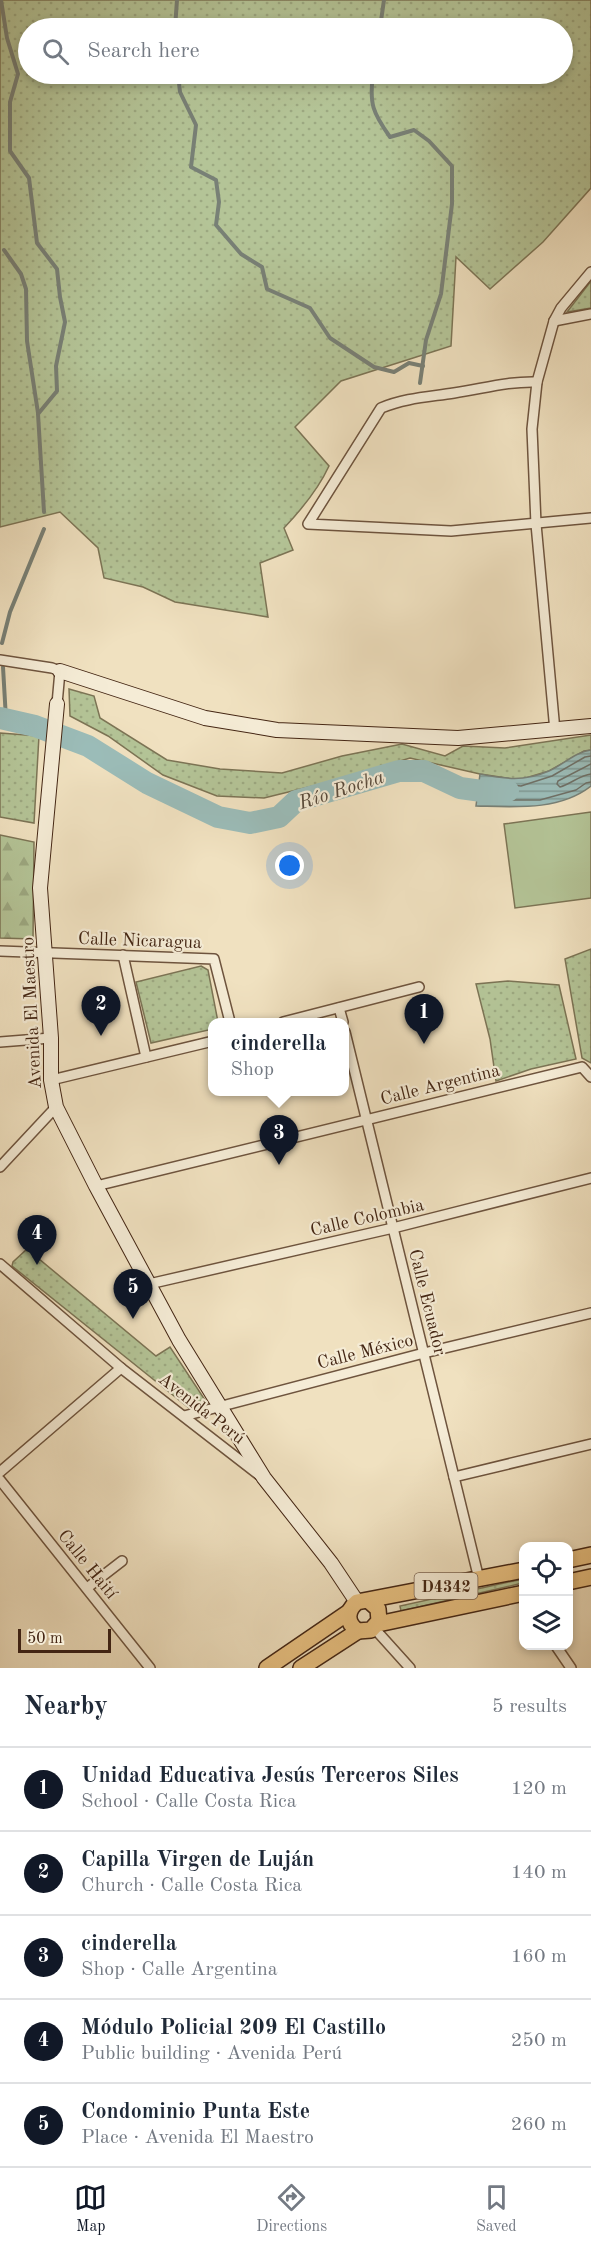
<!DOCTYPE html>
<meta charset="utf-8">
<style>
body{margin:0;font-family:"Old Standard TT",serif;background:#f2f2f3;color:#1f2937}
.controls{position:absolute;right:18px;bottom:18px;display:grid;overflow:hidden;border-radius:12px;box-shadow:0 3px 9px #0003}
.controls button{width:54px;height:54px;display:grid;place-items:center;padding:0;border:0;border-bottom:2px solid #e0e1e3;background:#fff;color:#1f2937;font:30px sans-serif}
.scale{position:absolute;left:18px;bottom:15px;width:93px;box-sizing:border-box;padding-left:6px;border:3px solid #432513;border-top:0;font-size:16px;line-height:21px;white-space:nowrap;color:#432513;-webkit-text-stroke:4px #f5ecd6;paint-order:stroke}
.you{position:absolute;left:290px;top:866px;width:21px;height:21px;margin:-15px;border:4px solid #fff;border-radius:50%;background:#1a73e8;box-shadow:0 0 0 9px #1a73e833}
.badge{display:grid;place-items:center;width:39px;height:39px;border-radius:50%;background:#111827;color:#fff;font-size:20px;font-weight:700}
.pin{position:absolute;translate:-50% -50px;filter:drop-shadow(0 2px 3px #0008)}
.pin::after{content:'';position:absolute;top:32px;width:21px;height:18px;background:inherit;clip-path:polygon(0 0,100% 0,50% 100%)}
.popup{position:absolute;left:208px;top:1018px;width:141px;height:78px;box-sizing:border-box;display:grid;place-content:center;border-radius:12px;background:#fff;filter:drop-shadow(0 2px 4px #0005);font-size:20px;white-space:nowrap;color:#747a83}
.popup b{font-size:22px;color:#1f2937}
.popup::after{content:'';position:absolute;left:50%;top:100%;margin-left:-12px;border:12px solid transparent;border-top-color:#fff}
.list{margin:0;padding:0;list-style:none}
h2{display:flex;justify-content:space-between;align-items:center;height:78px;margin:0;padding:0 24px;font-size:26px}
h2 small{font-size:20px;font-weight:400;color:#747a83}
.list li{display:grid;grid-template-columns:39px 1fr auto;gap:18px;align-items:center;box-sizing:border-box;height:84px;padding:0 24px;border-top:2px solid #e0e1e3}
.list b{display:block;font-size:22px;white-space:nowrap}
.list p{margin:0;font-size:20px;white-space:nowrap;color:#747a83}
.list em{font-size:20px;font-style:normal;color:#747a83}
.icon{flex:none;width:33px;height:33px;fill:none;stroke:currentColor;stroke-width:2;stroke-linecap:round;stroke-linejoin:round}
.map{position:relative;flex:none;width:591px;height:1668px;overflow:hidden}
.search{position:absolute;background:#fff;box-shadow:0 3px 9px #0003;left:18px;right:18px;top:18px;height:66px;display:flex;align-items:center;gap:15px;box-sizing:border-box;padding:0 21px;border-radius:33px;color:#747a83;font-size:22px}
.sheet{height:498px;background:#fff}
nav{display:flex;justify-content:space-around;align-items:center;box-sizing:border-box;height:84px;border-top:2px solid #e0e1e3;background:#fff;font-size:16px;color:#747a83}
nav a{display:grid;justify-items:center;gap:3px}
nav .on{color:#111827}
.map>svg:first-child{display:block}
.grass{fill:url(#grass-dots);stroke:#7c7455;stroke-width:1.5;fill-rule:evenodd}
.forest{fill:url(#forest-firs);stroke:#7c7455;stroke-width:1.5}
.pitch{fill:#b4c497;stroke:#7c7455;stroke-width:1.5}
.water{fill:url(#water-rules);stroke:#788076;stroke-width:1.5}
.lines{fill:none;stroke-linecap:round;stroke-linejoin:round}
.shore{stroke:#6f7066;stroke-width:1.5}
.stream{stroke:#788076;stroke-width:4}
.river{stroke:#9bbcb8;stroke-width:22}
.street-casing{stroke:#6e543e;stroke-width:12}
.secondary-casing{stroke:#432513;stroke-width:16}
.primary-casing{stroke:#432513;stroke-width:18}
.street{stroke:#f5ecd6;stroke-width:9}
.secondary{stroke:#f5ecd6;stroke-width:14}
.primary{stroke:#e8c080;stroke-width:15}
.labels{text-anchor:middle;stroke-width:4.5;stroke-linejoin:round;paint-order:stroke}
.shield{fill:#f5ecd6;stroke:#78614e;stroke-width:1.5}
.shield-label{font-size:16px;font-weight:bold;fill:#432513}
.street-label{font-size:18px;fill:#432513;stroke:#f5ecd6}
.water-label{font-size:20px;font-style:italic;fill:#594b3c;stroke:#f5ecd6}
</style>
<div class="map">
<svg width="591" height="1668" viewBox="0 0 591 1668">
<defs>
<pattern id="grass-dots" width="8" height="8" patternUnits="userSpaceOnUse" patternTransform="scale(1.5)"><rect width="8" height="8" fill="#b4c497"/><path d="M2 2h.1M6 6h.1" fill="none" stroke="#9ca881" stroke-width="1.8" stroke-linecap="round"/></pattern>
<pattern id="forest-firs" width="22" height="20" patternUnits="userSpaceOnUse" patternTransform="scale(1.5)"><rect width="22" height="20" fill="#b4c497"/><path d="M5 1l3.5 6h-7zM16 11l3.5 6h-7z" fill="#9ca881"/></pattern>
<pattern id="water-rules" width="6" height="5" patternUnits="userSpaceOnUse" patternTransform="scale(1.5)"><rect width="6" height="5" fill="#9bbcb8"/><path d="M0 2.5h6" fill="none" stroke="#809994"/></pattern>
</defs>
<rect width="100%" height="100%" fill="#f0e1c0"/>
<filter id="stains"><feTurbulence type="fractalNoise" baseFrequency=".00333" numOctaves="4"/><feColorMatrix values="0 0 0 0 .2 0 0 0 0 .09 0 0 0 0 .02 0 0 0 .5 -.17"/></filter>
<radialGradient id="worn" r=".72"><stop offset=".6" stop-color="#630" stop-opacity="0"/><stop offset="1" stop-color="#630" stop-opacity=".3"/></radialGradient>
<g class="grass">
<path d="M0 0H591V188L543 242 490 289 456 257 451 346 341 381 295 427 329 466C318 490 302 509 284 528L293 550 260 563 268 617 175 602 143 587 104 578 98 548 60 512 0 527ZM28 28H562V74H28Z"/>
<path d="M591 281V308L567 312Z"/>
<path d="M69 689 94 696 100 718 167 760 220 769 282 773 342 756 402 744 445 756 463 746 505 748 591 735V750L584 751 549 771 519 780 480 774 410 758 329 782 264 798 217 796 163 775 108 736 70 716Z"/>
<path d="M0 733 39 736 34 823 0 817Z"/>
<path d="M591 949V1063L582 1058 565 959Z"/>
<path d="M201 966 208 970 218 1022H213V1029L151 1043 136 982Z"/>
<path d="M508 981 559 985 576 1059 531 1069 496 1081 490 1039 476 984Z"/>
<path d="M27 1249 156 1356 170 1347 207 1403 189 1408 12 1266 13 1262Z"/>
<path d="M523 1579V1583L401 1611 400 1606Z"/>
</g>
<path class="forest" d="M0 835 34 842 33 939 0 938Z"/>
<path class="pitch" d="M591 812V898L515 908 504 824Z"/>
<path class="water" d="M591 750V786C559 811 515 807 476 806L480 774C506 779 523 782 549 771 563 765 575 752 591 750Z"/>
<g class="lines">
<g class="shore">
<path d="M591 756 585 757 552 776 521 786 486 782 483 798 486 800H540L576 790 586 783 591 782"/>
<path d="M591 764 558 781 557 784 560 787C571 784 580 775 591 774"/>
</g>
<g class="stream">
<path d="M1 0 7 38 18 74 10 102V151L29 178 37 243 57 269 60 297 65 322 56 366 57 391 38 414 44 512"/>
<path d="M175 28 177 0"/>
<path d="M380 28 384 0"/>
<path d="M178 74 180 92 196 125 191 167 216 180 219 202 216 225 241 254 262 267 267 289 310 308 330 338 374 367 394 372 409 363 423 366"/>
<path d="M373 74C369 104 373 113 390 137L414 130 429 141 452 166V204L441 294 426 340 420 383"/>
<path d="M4 250 21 274 26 289 27 341 38 413"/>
<path d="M2 643 10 612 44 529"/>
<path d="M3 667 6 719"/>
</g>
<path class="river" d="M0 718 35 726 88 746 147 783 218 817 250 823 279 817 296 801 399 771H424L460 788 489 792 508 791"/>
<defs>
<g id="street">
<path d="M554 321 591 314"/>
<path d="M537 382C508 381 482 389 454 393 428 397 405 398 381 408L308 524 451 531 591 518"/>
<path d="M0 660 52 668 60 671 57 704"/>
<path d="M555 731 536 524 532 429 537 382 554 321 561 308 591 272"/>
<path d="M0 951 214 959 230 1022"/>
<path d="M123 955 146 1057"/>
<path d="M339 1008 343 1022"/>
<path d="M283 1022 419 987"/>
<path d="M345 1032 479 1579"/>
<path d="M0 1042 51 1038"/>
<path d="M51 1080 213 1041"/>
<path d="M0 1167 56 1107"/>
<path d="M96 1186 582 1067 591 1077"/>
<path d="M0 1264 121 1368 259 1475"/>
<path d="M149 1284 393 1228 591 1178"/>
<path d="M184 1416 424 1353 591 1313"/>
<path d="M0 1472 121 1368"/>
<path d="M454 1477 591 1444"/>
<path d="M0 1480 150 1668"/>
<path d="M87 1588 122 1561"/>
<path d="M374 1628 410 1668"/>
<path d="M556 1646 571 1668"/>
</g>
<g id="secondary">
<path d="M60 671 205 718 277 730 458 738 591 726"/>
<path d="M57 704 40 888 51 1038V1080L56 1107 96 1186 179 1340 264 1478 331 1563 357 1602"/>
</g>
<g id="primary">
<path d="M568 1560 591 1555"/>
<path d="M568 1582 591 1577"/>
<path d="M369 1601 378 1609 379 1621 371 1630 358 1631C346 1623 346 1611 357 1602L524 1570"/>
<path d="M378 1624 524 1593"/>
<path d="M267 1668 349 1612"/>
<path d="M301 1668 358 1631"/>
</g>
</defs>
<use href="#street" class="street-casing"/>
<use href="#secondary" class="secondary-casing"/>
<use href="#primary" class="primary-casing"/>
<use href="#street" class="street"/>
<use href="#secondary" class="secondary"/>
<use href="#primary" class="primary"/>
</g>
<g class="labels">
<rect class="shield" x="414.5" y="1573" width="63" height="26" rx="4.5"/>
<g class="shield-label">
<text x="446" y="1592">D4342</text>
</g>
<g class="street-label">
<text transform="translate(140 940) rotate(2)" y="6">Calle Nicaragua</text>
<text transform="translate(31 1013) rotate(-93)" y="6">Avenida El Maestro</text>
<text transform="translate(440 1084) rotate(-14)" y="6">Calle Argentina</text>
<text transform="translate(367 1217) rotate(-13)" y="6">Calle Colombia</text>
<text transform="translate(428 1302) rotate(76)" y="6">Calle Ecuador</text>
<text transform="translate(365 1351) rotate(-14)" y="6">Calle México</text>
<text transform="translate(202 1408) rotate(38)" y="6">Avenida Perú</text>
<text transform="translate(88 1564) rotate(51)" y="6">Calle Haití</text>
</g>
<g class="water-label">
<text transform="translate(341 789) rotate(-18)" y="7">Río Rocha</text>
</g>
</g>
<rect width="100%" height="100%" filter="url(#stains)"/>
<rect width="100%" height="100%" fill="url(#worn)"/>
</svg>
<div class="controls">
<button><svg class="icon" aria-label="locate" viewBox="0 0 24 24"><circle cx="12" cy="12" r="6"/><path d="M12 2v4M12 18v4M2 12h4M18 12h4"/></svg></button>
<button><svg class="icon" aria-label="layers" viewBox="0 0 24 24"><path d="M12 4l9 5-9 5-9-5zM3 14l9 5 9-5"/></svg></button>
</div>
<div class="scale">50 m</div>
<div class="you"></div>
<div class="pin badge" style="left:424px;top:1044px">1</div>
<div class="pin badge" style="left:101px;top:1036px">2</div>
<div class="pin badge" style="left:279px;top:1165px">3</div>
<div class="popup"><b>cinderella</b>Shop</div>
<div class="pin badge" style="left:37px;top:1265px">4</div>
<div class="pin badge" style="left:133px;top:1319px">5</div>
<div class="search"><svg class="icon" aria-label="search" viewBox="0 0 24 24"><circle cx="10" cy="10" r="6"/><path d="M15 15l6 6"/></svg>Search here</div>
</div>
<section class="sheet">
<h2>Nearby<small>5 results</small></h2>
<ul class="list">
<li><span class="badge">1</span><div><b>Unidad Educativa Jesús Terceros Siles</b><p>School · Calle Costa Rica</p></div><em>120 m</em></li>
<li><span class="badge">2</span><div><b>Capilla Virgen de Luján</b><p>Church · Calle Costa Rica</p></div><em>140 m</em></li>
<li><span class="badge">3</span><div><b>cinderella</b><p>Shop · Calle Argentina</p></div><em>160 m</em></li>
<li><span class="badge">4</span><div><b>Módulo Policial 209 El Castillo</b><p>Public building · Avenida Perú</p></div><em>250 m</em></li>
<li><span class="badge">5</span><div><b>Condominio Punta Este</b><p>Place · Avenida El Maestro</p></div><em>260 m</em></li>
</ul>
</section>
<nav>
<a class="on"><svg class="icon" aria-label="map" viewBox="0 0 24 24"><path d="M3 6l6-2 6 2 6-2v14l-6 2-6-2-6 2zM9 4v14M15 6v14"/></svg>Map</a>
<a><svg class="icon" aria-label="directions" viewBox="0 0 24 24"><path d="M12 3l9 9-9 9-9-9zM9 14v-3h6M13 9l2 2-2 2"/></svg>Directions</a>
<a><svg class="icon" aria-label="saved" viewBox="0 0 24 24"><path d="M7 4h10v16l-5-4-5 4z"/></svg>Saved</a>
</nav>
